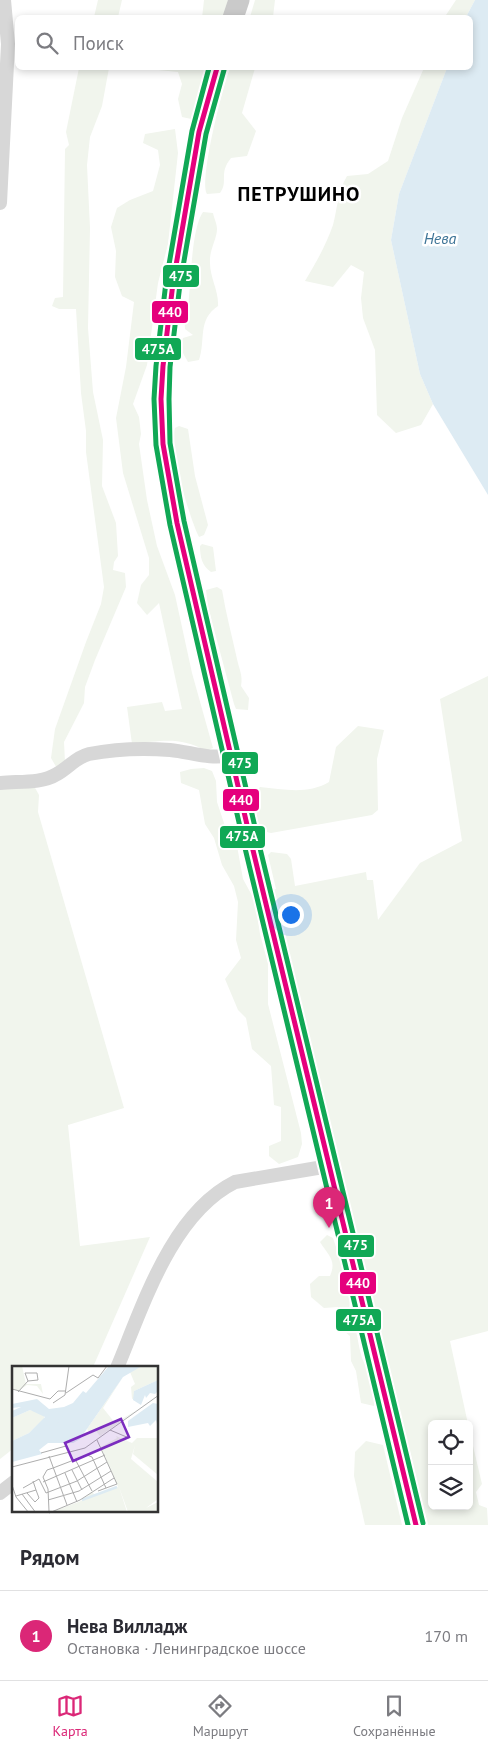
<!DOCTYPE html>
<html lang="ru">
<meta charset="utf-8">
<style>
body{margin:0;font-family:"PT Sans",sans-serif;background:#f7f7f7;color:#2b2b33}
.controls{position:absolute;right:15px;bottom:15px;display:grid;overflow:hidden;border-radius:8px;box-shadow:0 2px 8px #0003}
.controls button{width:45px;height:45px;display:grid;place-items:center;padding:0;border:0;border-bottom:1px solid #e1e1e2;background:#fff;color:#2b2b33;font:25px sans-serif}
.you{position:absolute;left:290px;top:914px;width:18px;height:18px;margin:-12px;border:4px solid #fff;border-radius:50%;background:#1a73e8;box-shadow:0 0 0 8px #1a73e833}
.badge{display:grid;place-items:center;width:32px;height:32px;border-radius:50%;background:#db2777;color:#fff;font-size:16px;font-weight:700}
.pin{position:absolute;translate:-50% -41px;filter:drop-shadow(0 1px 2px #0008)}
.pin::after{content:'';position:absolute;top:26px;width:18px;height:15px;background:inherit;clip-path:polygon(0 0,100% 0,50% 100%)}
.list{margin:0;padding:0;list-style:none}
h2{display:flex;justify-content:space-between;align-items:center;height:65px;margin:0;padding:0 20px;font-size:21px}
h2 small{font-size:16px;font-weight:400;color:#7c7c81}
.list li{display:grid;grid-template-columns:32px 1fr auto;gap:15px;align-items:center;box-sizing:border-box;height:90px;padding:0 20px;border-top:1px solid #e1e1e2}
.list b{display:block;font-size:19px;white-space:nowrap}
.list p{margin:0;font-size:16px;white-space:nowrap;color:#7c7c81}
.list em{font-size:16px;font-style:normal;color:#7c7c81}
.icon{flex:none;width:28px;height:28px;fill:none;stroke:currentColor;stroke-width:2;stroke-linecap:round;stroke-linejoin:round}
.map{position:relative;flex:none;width:488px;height:1525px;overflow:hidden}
.search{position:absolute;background:#fff;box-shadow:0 2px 8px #0003;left:15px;right:15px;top:15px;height:55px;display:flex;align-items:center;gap:12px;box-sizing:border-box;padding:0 18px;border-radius:8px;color:#7c7c81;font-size:19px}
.sheet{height:155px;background:#fff}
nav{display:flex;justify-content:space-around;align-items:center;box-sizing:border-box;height:70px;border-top:1px solid #e1e1e2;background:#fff;font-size:14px;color:#7c7c81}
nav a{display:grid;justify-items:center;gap:2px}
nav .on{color:#db2777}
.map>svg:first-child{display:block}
.green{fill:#f1f5ed}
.water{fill:#ddebf3}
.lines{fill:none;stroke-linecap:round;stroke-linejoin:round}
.minor{stroke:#d7d7d7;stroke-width:14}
.primary{stroke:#cacaca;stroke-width:21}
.bus-1-casing{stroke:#fff;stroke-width:9}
.bus-2-casing{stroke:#fff;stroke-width:9}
.bus-3-casing{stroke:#fff;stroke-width:9}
.bus-1{stroke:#e5007d;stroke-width:5}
.bus-2{stroke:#10a855;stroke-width:5}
.bus-3{stroke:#10a855;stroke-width:5}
.labels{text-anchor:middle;stroke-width:5;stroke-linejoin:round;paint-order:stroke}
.water-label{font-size:16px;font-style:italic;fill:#3f7597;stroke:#fff}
.district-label{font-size:20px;font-weight:bold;letter-spacing:1px;fill:#000;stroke:#fff}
.inset-river{fill:none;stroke:#ddebf3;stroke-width:2.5}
.inset-road{fill:none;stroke:#adadad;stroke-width:1}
.view{fill:#7b2cbf;fill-opacity:0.15;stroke:#7b2cbf;stroke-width:2.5}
.inset-edge{fill:none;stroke:#333;stroke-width:2.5}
.line-badge{stroke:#fff;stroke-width:2}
.badge-label{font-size:14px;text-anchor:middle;font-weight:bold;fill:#fff}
</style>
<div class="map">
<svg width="488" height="1525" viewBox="0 0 488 1525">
<rect width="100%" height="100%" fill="#fff"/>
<g class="green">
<path d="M98 0H122L118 17H94Z"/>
<path d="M204 0H228L226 17 202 18Z"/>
<path d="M255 0H275L273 17H250Z"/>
<path d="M456 0H475L466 17 444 18Z"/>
<path d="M79 68H109L102 106 90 137 87 165 90 228 88 328 93 392 103 440 102 486 116 523 118 556 114 562 113 570 125 573 126 587 95 660 85 687 84 703 64 742 65 762 58 770 51 758 55 729 86 642 101 604 104 587 86 452V431L81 393 76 309H59L52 306 55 298 63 297 65 149 69 145 66 132Z"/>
<path d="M138 68H211L196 120 182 117 178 99 182 84 178 72Z"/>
<path d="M230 68H255L242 113 256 131 247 156 231 158C218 174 229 181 220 193L207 194C199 179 223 86 230 68Z"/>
<path d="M424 68H447L399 194 391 240 420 374 433 404 421 425 396 433 377 415 375 350 363 318 361 298 364 272 351 265 333 287 305 281C316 263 326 245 333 225 338 206 337 193 347 176L368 174 388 161 402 118Z"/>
<path d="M175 129 178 153 168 244 158 283 147 365 133 404 139 417 141 434 139 444 147 500 157 546 175 595 192 673 213 748 206 751C180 736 161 741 132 744L127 707 162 702 165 711 182 709 159 603 147 615 137 603 141 585 149 575V558L123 473 116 418 126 367 134 302 122 296 115 277 116 251 111 227 117 208 130 200 153 191 160 165 158 150 143 143 145 134Z"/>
<path d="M203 212 213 213C214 218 217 224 217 229 217 239 209 250 210 263 210 278 219 291 218 306 197 320 206 340 199 360L188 362C183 353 179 348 183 338L193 335 185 329C184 321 187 315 188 307 191 284 191 229 203 212Z"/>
<path d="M179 426 188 429 195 476 208 525 204 535 199 537C189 517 169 448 175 428Z"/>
<path d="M202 544 213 547 216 571 211 572C202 566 200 557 200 546Z"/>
<path d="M217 587 222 590C226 614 232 636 237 659 239 669 243 675 241 686L249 698 248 710 236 709 234 704 208 607 206 590Z"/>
<path d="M488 676V1331L450 1341 468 1424H432V1506H469V1429L482 1484 476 1492 479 1505 487 1508 488 1525H428L272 890 276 889 268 855 271 852 287 854 291 859 295 886 366 872 367 880H373L378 920 420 863 462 841 440 699Z"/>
<path d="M358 726 384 730 377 759 378 810 372 815 271 833C253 830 257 807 256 792L260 787C283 789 307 795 329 782L336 747Z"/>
<path d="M204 768 212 771 216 781 217 802 225 826 237 846 243 879 255 901 260 934 268 964V1004L301 1133 302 1144 298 1157 279 1164 269 1156V1146L281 1141V1107L274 1105 271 1066 252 1049 246 1018 238 1010 225 979 241 958 236 940 238 902 234 886 222 865 214 838 205 824 199 790 181 783 180 772 191 769Z"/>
<path d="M34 786 39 795 38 812 124 1108 68 1125 80 1246 150 1237 93 1367 14 1368V1448L0 1459V789Z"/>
<path d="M327 1235 333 1238 350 1289 349 1326 356 1331C358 1339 359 1349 362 1358 369 1374 376 1388 374 1406L361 1403 356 1371 351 1361 350 1336 344 1331 338 1307 324 1308 311 1297 310 1284 319 1276H330C337 1260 328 1255 320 1242Z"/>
<path d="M366 1441 383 1445 402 1525H365L354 1476 355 1452Z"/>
</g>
<path class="water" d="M475 0H488V495L433 404 420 374 391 240 399 194 447 68H470V18L466 17Z"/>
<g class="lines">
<g class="minor">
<path d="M0 203 8 44 4 0"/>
<path d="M0 783C18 781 41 784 57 774 68 768 76 757 89 754 115 749 144 748 170 750 191 752 210 760 230 755"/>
<path d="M117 1368C143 1306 171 1214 235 1182L329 1166"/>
<path d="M0 1493 14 1482"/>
</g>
<g class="primary">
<path d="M233 18 239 0"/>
<path d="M217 68 199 132 173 283 163 366 161 399 163 444 177 523 251 842 416 1525"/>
</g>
<defs>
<path id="bus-1" d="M217 68 199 132 173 283 163 366 161 399 163 444 177 523 251 842 416 1525"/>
<path id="bus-2" d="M209 68 192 131 166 282 156 366 154 399 156 445 170 525 244 844 408 1525"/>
<path id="bus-3" d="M224 70 206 134 180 284 170 367 169 399 170 443 184 521 258 840 423 1523"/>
</defs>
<use href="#bus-1" class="bus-1-casing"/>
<use href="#bus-2" class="bus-2-casing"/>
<use href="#bus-3" class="bus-3-casing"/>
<use href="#bus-1" class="bus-1"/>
<use href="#bus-2" class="bus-2"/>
<use href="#bus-3" class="bus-3"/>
</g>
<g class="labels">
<g class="water-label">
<text x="440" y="244">Нева</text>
</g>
<g class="district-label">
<text x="299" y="201">ПЕТРУШИНО</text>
</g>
</g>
<g transform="translate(12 1366)">
<rect width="146" height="146" fill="#fff"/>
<path d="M0 0H10L14 18H29L31 28 25 20 15 19 6 25 0 22ZM146 0V14L122 25 124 32 120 33 119 21 123 18 118 6 127 1ZM111 11 91 42 103 57 125 44 88 70 84 65 79 68 75 63ZM18 44 32 48V53L17 67 0 75V52ZM104 70 120 77 125 72H146V109L121 88 123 79 119 93 146 116V133L134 142 146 136V146H116L107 121 115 146 37 147 69 135 80 126 83 129 106 121 89 81 105 72Z" fill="#f1f5ed"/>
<path d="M97 0H130L111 11 68 73 61 77H36L27 84 30 88 0 96V75L17 67 33 51 18 44 0 52V45L9 41 0 42V38L25 33 37 43 52 41 61 37 71 25 74 27ZM146 14V25L143 28 138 27 134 32 133 29 129 39 121 34 122 25ZM141 37 146 38V62L144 54 138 60 136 57 116 61V55Z" fill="#ddebf3"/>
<path class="inset-river" d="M0 84 48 54 84 26 110 0M70 134 105 121"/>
<path class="inset-road" d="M0 23 38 33 46 25H54M6 26 16 15 26 14 25 7H13L16 15M54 27 81 9 86 12 95 0M41 37 53 29 57 0M98 64 117 72M85 74 105 118 86 125M29 87 54 80M37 90 55 139M63 93 80 125M0 101 73 82 147 29M60 104 70 124M53 107 65 136M31 116 93 89M0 119 4 131 17 147M11 122 27 113 34 127 65 115 95 96M15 127 23 136 27 132 24 124M10 128 24 147M4 130 24 124 21 115M36 134 67 125 99 105M37 145 36 123 31 111 35 104 41 102 75 89 80 91 94 122M37 147 68 134 102 112"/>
<path class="view" d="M109 53 117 71 61 95 53 77Z"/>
<rect width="146" height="146" class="inset-edge"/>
</g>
<g class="line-badge">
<rect x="162" y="264" width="38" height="24" rx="5" fill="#10a855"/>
<rect x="151" y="300" width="38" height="24" rx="5" fill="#e5007d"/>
<rect x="134" y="337" width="48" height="24" rx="5" fill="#10a855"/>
<rect x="221" y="751" width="38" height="24" rx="5" fill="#10a855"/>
<rect x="222" y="788" width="38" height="24" rx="5" fill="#e5007d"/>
<rect x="219" y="825" width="47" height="24" rx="5" fill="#10a855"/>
<rect x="337" y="1234" width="38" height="24" rx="5" fill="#10a855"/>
<rect x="339" y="1271" width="38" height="24" rx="5" fill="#e5007d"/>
<rect x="335" y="1308" width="47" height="24" rx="5" fill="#10a855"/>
</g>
<g class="badge-label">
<text x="181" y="281">475</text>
<text x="170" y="317">440</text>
<text x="158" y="354">475А</text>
<text x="240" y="768">475</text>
<text x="241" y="805">440</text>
<text x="242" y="841">475А</text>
<text x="356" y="1250">475</text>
<text x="358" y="1288">440</text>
<text x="359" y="1325">475А</text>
</g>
</svg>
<div class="controls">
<button><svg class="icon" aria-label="locate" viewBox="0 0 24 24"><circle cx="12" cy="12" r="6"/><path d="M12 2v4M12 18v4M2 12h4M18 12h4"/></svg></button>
<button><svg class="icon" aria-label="layers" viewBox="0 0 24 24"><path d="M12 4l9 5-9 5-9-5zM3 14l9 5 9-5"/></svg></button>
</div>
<div class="you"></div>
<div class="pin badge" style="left:329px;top:1228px">1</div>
<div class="search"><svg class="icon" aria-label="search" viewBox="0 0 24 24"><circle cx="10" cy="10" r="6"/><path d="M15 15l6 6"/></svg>Поиск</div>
</div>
<section class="sheet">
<h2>Рядом<small></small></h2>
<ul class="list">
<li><span class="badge">1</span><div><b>Нева Вилладж</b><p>Остановка · Ленинградское шоссе</p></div><em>170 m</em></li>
</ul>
</section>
<nav>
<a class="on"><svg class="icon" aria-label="map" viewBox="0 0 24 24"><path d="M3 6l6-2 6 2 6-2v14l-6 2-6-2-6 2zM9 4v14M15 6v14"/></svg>Карта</a>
<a><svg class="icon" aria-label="directions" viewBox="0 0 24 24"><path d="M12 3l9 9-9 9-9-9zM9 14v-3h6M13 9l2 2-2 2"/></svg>Маршрут</a>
<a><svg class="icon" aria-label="saved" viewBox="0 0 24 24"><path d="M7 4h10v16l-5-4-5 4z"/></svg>Сохранённые</a>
</nav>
